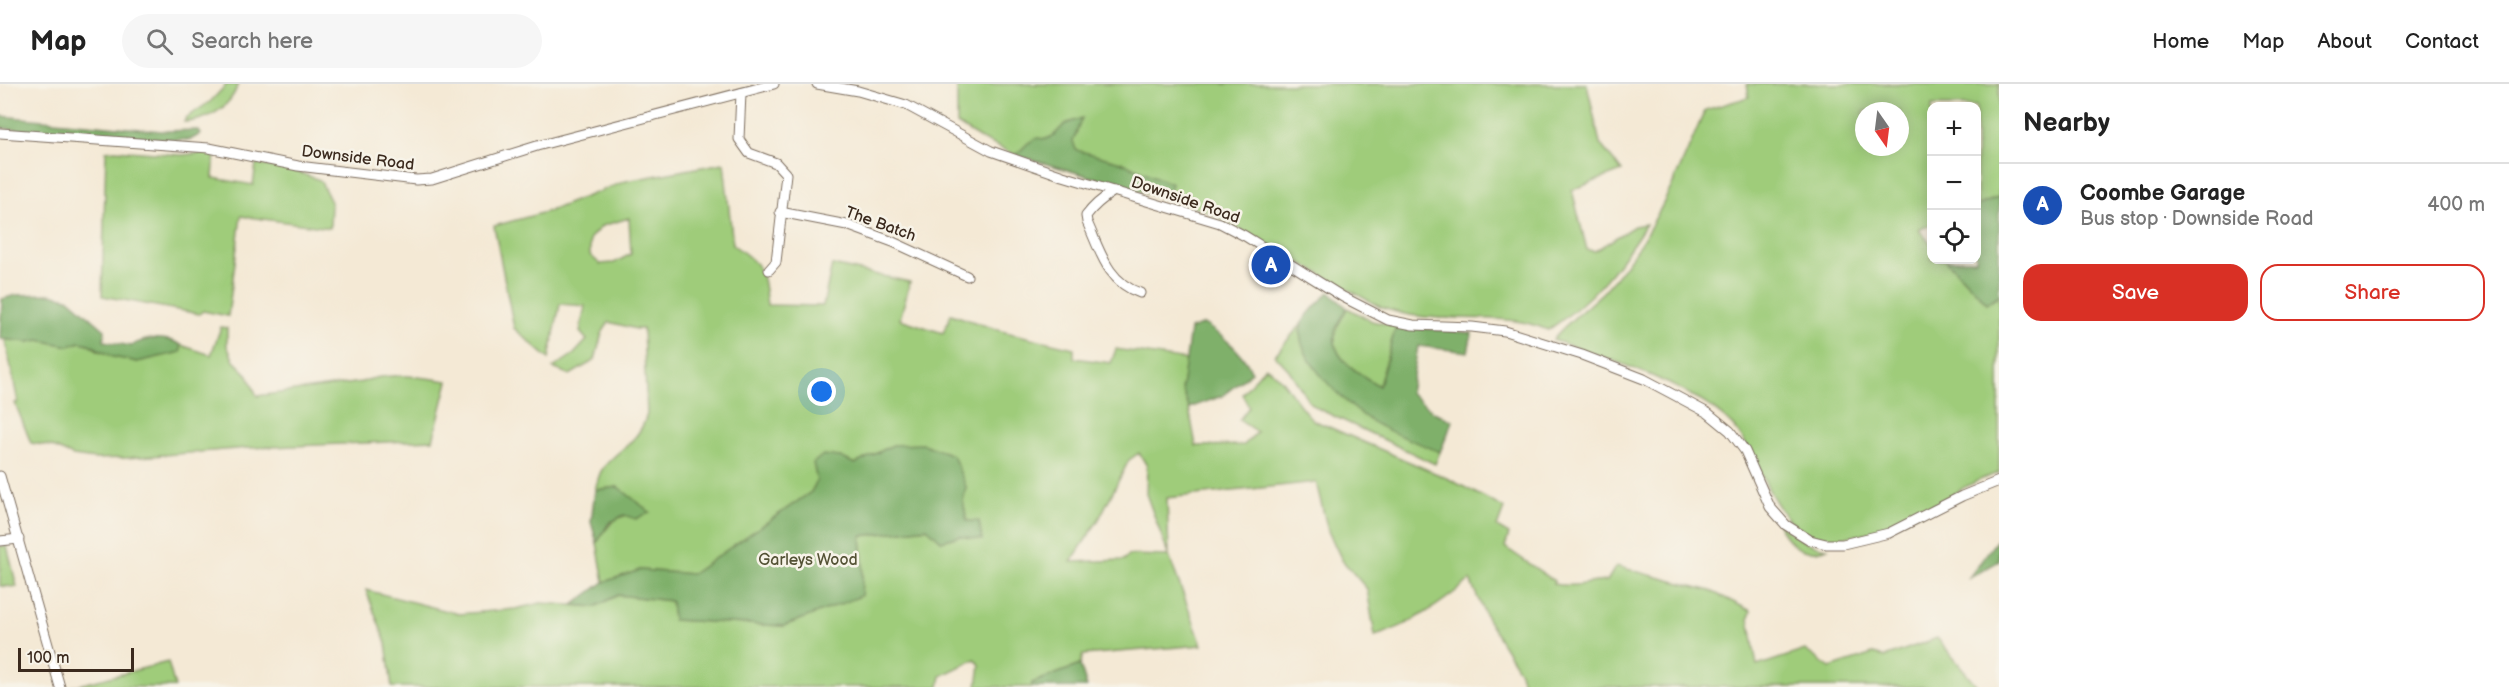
<!DOCTYPE html>
<meta charset="utf-8">
<style>
body{margin:0;font-family:"Balsamiq Sans",sans-serif;background:#f6f6f6;color:#222}
.controls{position:absolute;right:18px;top:18px;display:grid;overflow:hidden;border-radius:12px;box-shadow:0 3px 15px #0003}
.controls button{width:54px;height:54px;display:grid;place-items:center;padding:0;border:0;border-bottom:2px solid #e0e0e0;background:#fff;color:#222;font:30px sans-serif}
.compass{position:absolute;left:1855px;top:18px;width:54px;height:54px;border-radius:50%;background:#fff;box-shadow:0 3px 15px #0003;rotate:166deg}
.scale{position:absolute;left:18px;bottom:15px;width:116px;box-sizing:border-box;padding-left:6px;border:3px solid #3b2a1e;border-top:0;font-size:16px;line-height:21px;white-space:nowrap;color:#3b2a1e;-webkit-text-stroke:4px #f7f3e8;paint-order:stroke}
.you{position:absolute;left:822px;top:308px;width:21px;height:21px;margin:-15px;border:4px solid #fff;border-radius:50%;background:#1a73e8;box-shadow:0 0 0 9px #1a73e833}
.badge{display:grid;place-items:center;width:39px;height:39px;border-radius:50%;background:#d93025;color:#fff;font-size:20px;font-weight:700}
.pin{position:absolute;translate:-50% -50%;border:3px solid #fff;box-shadow:0 2px 6px #0006}
.list{margin:0;padding:0;list-style:none}
h2{display:flex;justify-content:space-between;align-items:center;height:78px;margin:0;padding:0 24px;font-size:26px}
h2 small{font-size:20px;font-weight:400;color:#767676}
.list li{display:grid;grid-template-columns:39px 1fr auto;gap:18px;align-items:center;box-sizing:border-box;height:84px;padding:0 24px;border-top:2px solid #e0e0e0}
.list b{display:block;font-size:22px;white-space:nowrap}
.list p{margin:0;font-size:20px;white-space:nowrap;color:#767676}
.list em{font-size:20px;font-style:normal;color:#767676}
.actions{display:flex;gap:12px;padding:18px 24px}
.actions a{flex:1;padding:14px 0;border:2px solid #d93025;border-radius:18px;text-align:center;font-size:21px;color:#d93025}
.actions .main{background:#d93025;color:#fff}
.icon{flex:none;width:33px;height:33px;fill:none;stroke:currentColor;stroke-width:2;stroke-linecap:round;stroke-linejoin:round}
.map{position:relative;flex:none;width:1999px;height:603px;overflow:hidden}
header{display:flex;align-items:center;gap:36px;box-sizing:border-box;height:84px;padding:0 30px;background:#fff;border-bottom:2px solid #e0e0e0}
header strong{font-size:28px}
nav{display:flex;gap:33px;margin-inline-start:auto;font-size:21px}
.search{width:420px;height:54px;background:#f6f6f6;display:flex;align-items:center;gap:15px;box-sizing:border-box;padding:0 21px;border-radius:33px;color:#767676;font-size:22px}
main{display:flex}
aside{flex:1;background:#fff}
.map>svg:first-child{display:block}
.green{fill:#9fcc7a;stroke:#6d7b4c;stroke-width:1.5;fill-rule:evenodd}
.forest{fill:#7fb06a;stroke:#5d6d44;stroke-width:1.5}
.lines{fill:none;stroke-linecap:round;stroke-linejoin:round}
.minor-casing{stroke:#7c6d5e;stroke-width:11}
.minor{stroke:#fff;stroke-width:9}
.labels{text-anchor:middle;stroke-width:5;stroke-linejoin:round;paint-order:stroke}
.street-label{font-size:16px;fill:#3b2a1e;stroke:#f7f3e8}
.park-label{font-size:16px;fill:#545235;stroke:#f7f3e8}
</style>
<header>
<strong>Map</strong>
<div class="search"><svg class="icon" aria-label="search" viewBox="0 0 24 24"><circle cx="10" cy="10" r="6"/><path d="M15 15l6 6"/></svg>Search here</div>
<nav><a>Home</a><a>Map</a><a>About</a><a>Contact</a></nav>
</header>
<main>
<div class="map">
<svg width="1999" height="603" viewBox="0 0 1999 603">
<rect width="100%" height="100%" fill="#f7f3e8"/>
<filter id="ink" filterUnits="userSpaceOnUse"><feTurbulence type="fractalNoise" baseFrequency=".0167" numOctaves="2"/><feDisplacementMap in="SourceGraphic" scale="12" xChannelSelector="R" yChannelSelector="G"/><feConvolveMatrix kernelMatrix="1 2 1 2 8 2 1 2 1" color-interpolation-filters="sRGB"/></filter>
<filter id="wash" filterUnits="userSpaceOnUse"><feTurbulence type="fractalNoise" baseFrequency=".008" numOctaves="4" result="noise"/><feDisplacementMap in="SourceGraphic" scale="24" xChannelSelector="R" yChannelSelector="G"/><feGaussianBlur stdDeviation="1.35" result="paint"/><feColorMatrix in="noise" values="0 0 0 0 0 0 0 0 0 0 0 0 0 0 0 0 0 1.4 0 .05"/><feComposite in="paint" operator="in"/></filter>
<g filter="url(#wash)">
<rect width="100%" height="100%" fill="#f4e9d5"/>
<g class="green">
<path d="M227 0H238C231 24 207 37 184 38L186 34 211 17Z"/>
<path d="M957 0H1587L1600 60 1622 87 1572 106 1587 166 1595 167 1634 142 1646 140C1618 184 1592 217 1548 246 1508 228 1459 238 1417 232 1404 231 1392 227 1380 223L1207 127 1016 71 979 54 957 40Z"/>
<path d="M1747 0H1999V113L1977 122 1976 22H1932L1931 140 1919 146 1931 160 1932 176H1946L1987 219 1999 211V389C1971 397 1947 414 1922 427 1896 441 1865 452 1836 454 1776 459 1766 385 1738 348 1707 306 1603 272 1553 256 1556 247 1595 217 1605 206 1653 153 1678 90 1705 26L1749 13ZM1864 27H1900V63H1864Z"/>
<path d="M115 66 181 71 215 68 213 94 253 101 256 80 292 86 320 96 331 118 330 144 241 132 228 232 203 227 199 230 102 212 106 67Z"/>
<path d="M724 79 733 161C764 182 762 186 767 221L823 222 832 181 910 198 900 235 943 249 951 230 1001 247 1074 264V274L1111 279 1116 265 1187 276 1182 304 1189 324 1196 362 1244 361 1257 348 1239 336 1249 323 1242 310 1265 283C1286 294 1295 320 1313 336L1451 396 1504 424 1497 443 1509 450 1505 463 1554 497V500C1571 504 1589 498 1607 497L1616 482 1711 507 1751 527 1749 534 1757 582 1805 566 1830 584 1873 570 1885 573 1937 554 1978 603H1524L1520 588 1487 535 1470 496C1442 519 1410 542 1375 552L1367 505 1342 476 1328 447 1316 398 1167 414 1169 472 1202 561 1083 571 1080 581 1032 599V603H977L980 581 975 575 941 592 939 603H392L386 559 366 506 459 530 515 525 541 519 595 523 618 511 671 517 673 536 784 542 863 482 861 452 928 444 941 457 960 452 967 438 963 417 966 403 893 361 855 380 840 373 817 397 811 408 692 490 640 486 604 498 597 459C614 431 618 432 649 428L618 403 595 406C597 399 599 389 603 384 620 363 639 359 647 330L643 245H636L609 238 602 249 595 276 570 291 553 284 574 270 587 256 580 248 585 222 560 220 549 275 514 244 494 142 549 127 626 97ZM629 134 631 170 614 179 600 180 590 171V154L602 142ZM1139 369 1147 382 1146 410 1169 472 1129 471 1124 476 1071 478 1099 435 1129 376Z"/>
<path d="M1347 224 1372 237 1396 242 1379 302C1360 290 1327 273 1336 245 1339 238 1344 231 1347 224Z"/>
<path d="M1302 239 1300 250 1369 336 1440 368 1435 380 1319 325 1310 319 1289 286 1275 271Z"/>
<path d="M221 243 227 244V262L234 277 247 290 257 312 362 298C389 287 420 293 448 297L433 356 248 364 127 374 95 375 73 372 51 362 31 359 15 319 18 318 5 255 29 258 39 256 69 262 80 258 89 260 99 267 137 278 181 268V261L211 271Z"/>
<path d="M1777 437C1791 452 1807 461 1827 464 1803 474 1786 460 1777 437Z"/>
<path d="M0 462H7L17 503 0 502Z"/>
<path d="M168 578 175 603H71Z"/>
</g>
<g class="forest">
<path d="M0 32 162 47 198 46 201 50 190 56 121 54 0 44Z"/>
<path d="M1082 34 1073 57 1076 66 1121 78 1172 100 1168 115 1016 71 1028 59 1037 54 1046 55 1053 52 1065 40Z"/>
<path d="M1999 113V211L1987 219 1946 176H1976L1977 122Z"/>
<path d="M1329 208 1347 224C1344 231 1339 238 1336 245 1327 273 1360 290 1379 302L1396 242 1472 249 1468 268 1418 262 1410 309 1434 328 1453 337 1440 368C1417 358 1388 349 1368 335 1346 320 1290 270 1302 240 1306 229 1321 217 1329 208Z"/>
<path d="M50 210 68 214 105 246 104 257 131 262C146 253 166 252 181 261V268L137 278 113 273 89 260 80 258 69 262 39 256 29 258 0 255 2 215 16 211Z"/>
<path d="M1204 240C1225 254 1240 265 1252 288L1222 312 1189 324 1182 304 1190 245Z"/>
<path d="M923 360 953 371 966 403 963 417 967 437H979L982 456 960 452 941 457 927 444 861 452 863 482 861 512 784 542 673 536 671 517 618 511 595 523 573 521 604 498 640 486 692 490 811 408 817 397 813 379 823 371 840 373 855 380 893 361Z"/>
<path d="M618 403 650 428 636 435 624 431 609 439 597 459 591 438 595 406Z"/>
<path d="M1999 453V477L1968 495Z"/>
<path d="M1080 581 1087 603H1032V599Z"/>
</g>
</g>
<g filter="url(#ink)">
<g class="lines">
<defs>
<g id="minor">
<path d="M817 0 858 7 906 21 991 67 1063 92 1220 139 1245 152 1343 213 1388 236 1413 241 1472 243 1505 247 1582 271 1644 295 1708 329 1730 347 1745 367 1770 423 1786 441 1810 456 1826 460H1843L1889 449 1962 412 1999 397"/>
<path d="M741 9 739 55 749 69 776 79 786 90 776 178 769 186"/>
<path d="M0 49 209 64 298 82 416 96 432 95 537 62 774 0"/>
<path d="M1114 107C1103 114 1094 121 1086 132L1087 138C1100 166 1107 198 1140 209"/>
<path d="M780 128 847 141 893 158 967 192"/>
<path d="M0 392 60 603"/>
<path d="M0 457 19 455"/>
</g>
</defs>
<use href="#minor" class="minor-casing"/>
<use href="#minor" class="minor"/>
</g>
</g>
<g class="labels">
<g class="street-label">
<text transform="translate(358 73) rotate(7)" y="6">Downside Road</text>
<text transform="translate(1186 115) rotate(19)" y="6">Downside Road</text>
<text transform="translate(881 139) rotate(20)" y="6">The Batch</text>
</g>
<g class="park-label">
<text x="808" y="481">Garleys Wood</text>
</g>
</g>
</svg>
<div class="controls">
<button>+</button>
<button>−</button>
<button><svg class="icon" aria-label="locate" viewBox="0 0 24 24"><circle cx="12" cy="12" r="6"/><path d="M12 2v4M12 18v4M2 12h4M18 12h4"/></svg></button>
</div>
<svg class="compass" viewBox="-18 -18 36 36"><path d="M0-13l5 13h-10z" fill="#e53935"/><path d="M0 13l5-13h-10z" fill="#767676"/></svg>
<div class="scale">100 m</div>
<div class="you"></div>
<div class="pin badge" style="left:1271px;top:181px;background:#1a4fb4">A</div>
</div>
<aside>
<h2>Nearby<small></small></h2>
<ul class="list">
<li><span class="badge" style="background:#1a4fb4">A</span><div><b>Coombe Garage</b><p>Bus stop · Downside Road</p></div><em>400 m</em></li>
</ul>
<div class="actions"><a class="main">Save</a><a>Share</a></div>
</aside>
</main>
